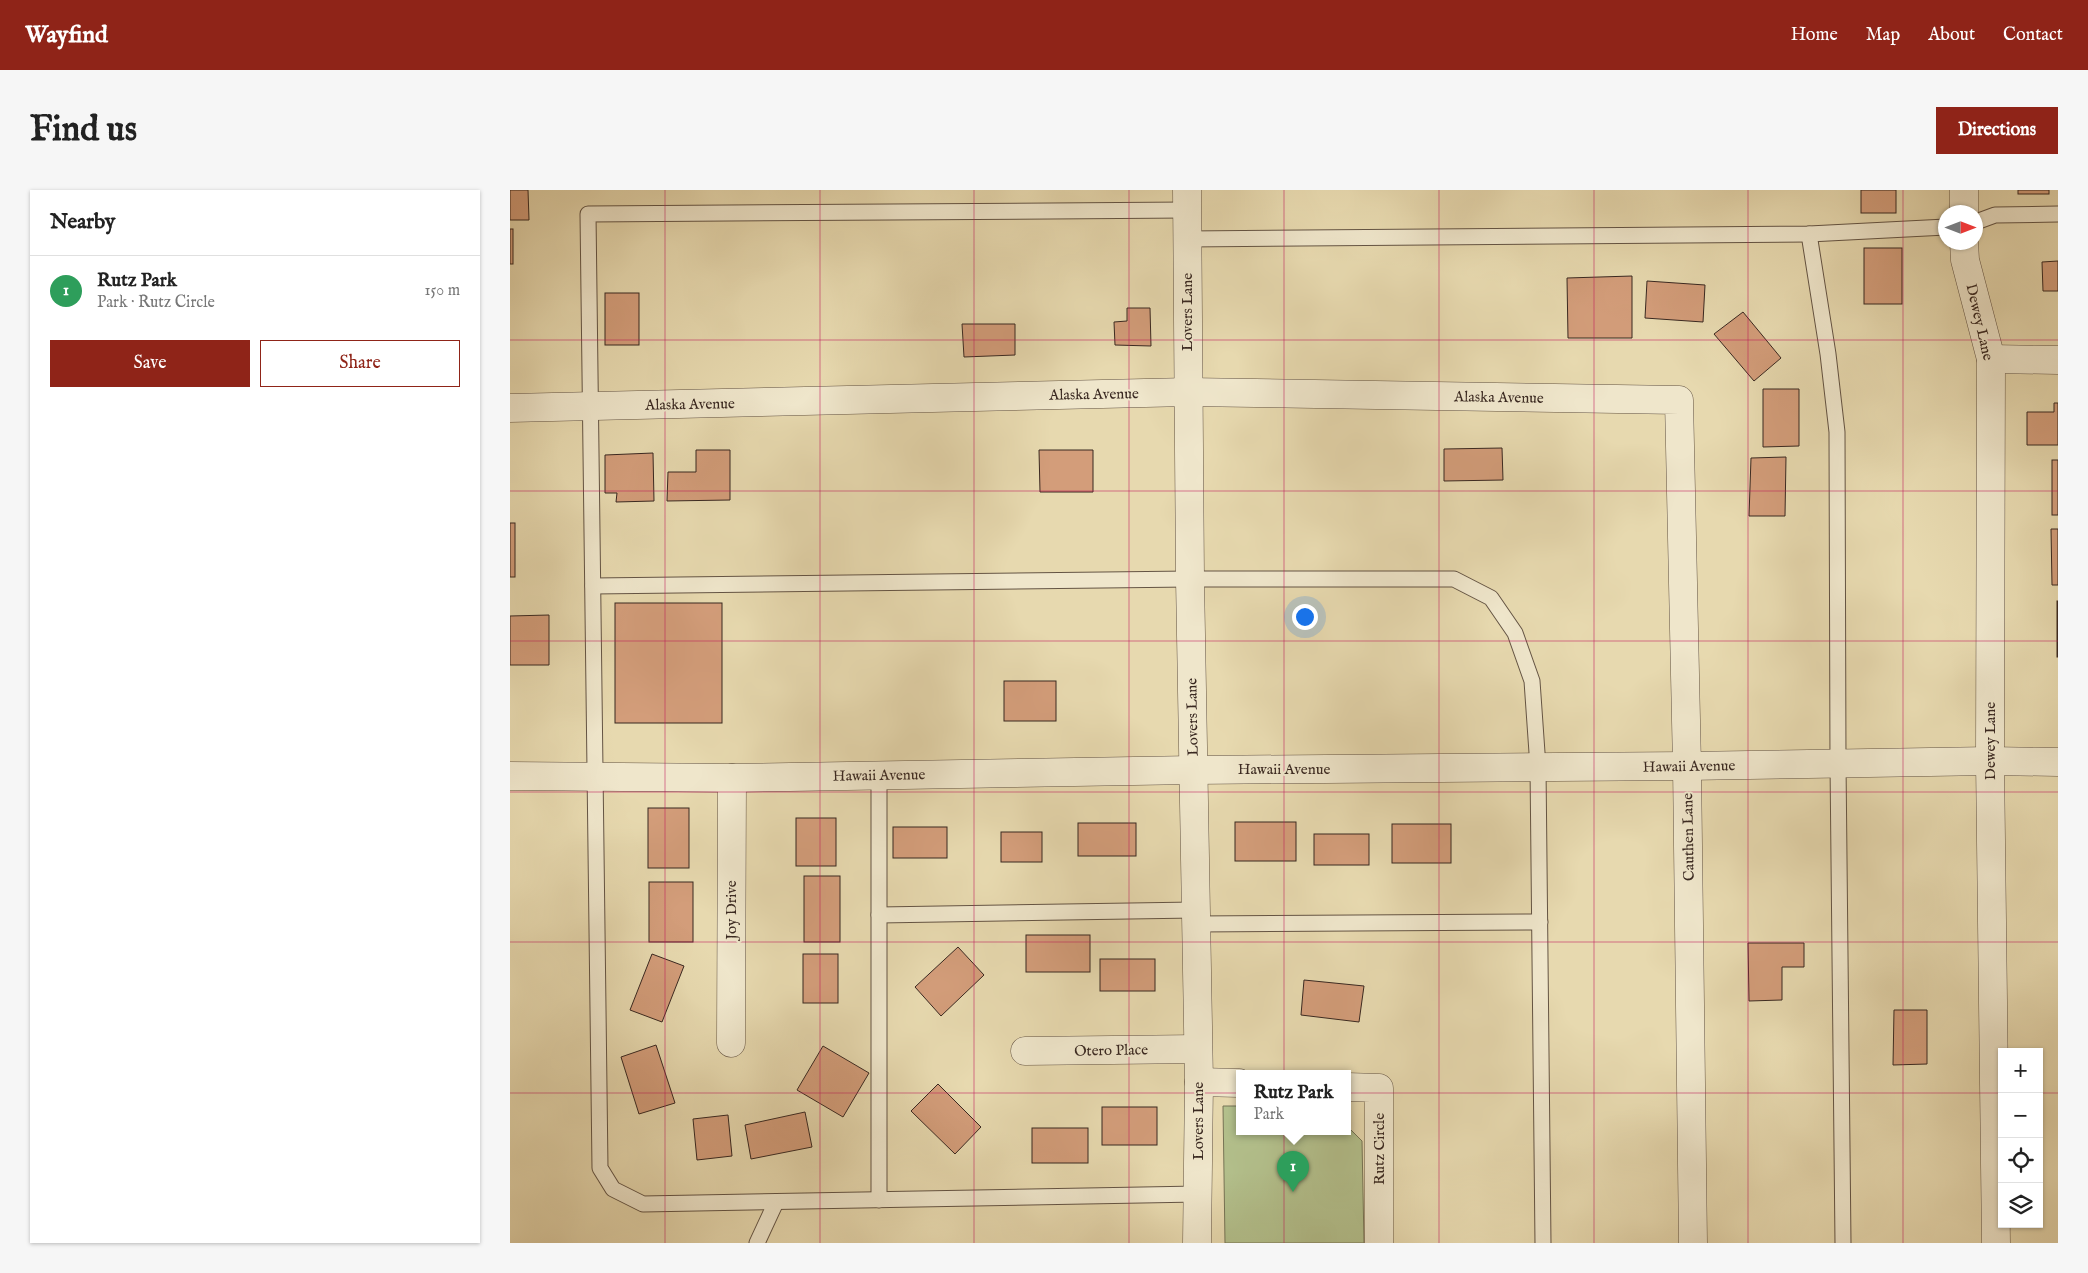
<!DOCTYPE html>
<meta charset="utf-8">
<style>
body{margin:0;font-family:"IM FELL English",serif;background:#f6f6f6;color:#222}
.controls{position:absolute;right:15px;bottom:15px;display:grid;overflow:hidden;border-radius:0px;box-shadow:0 1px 4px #0004}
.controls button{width:45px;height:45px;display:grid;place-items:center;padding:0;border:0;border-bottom:1px solid #e0e0e0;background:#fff;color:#222;font:25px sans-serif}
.compass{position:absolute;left:1428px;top:15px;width:45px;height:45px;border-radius:50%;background:#fff;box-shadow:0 1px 4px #0004;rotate:90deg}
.you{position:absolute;left:794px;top:426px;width:18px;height:18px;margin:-12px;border:4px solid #fff;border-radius:50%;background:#1a73e8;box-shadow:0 0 0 8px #1a73e833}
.badge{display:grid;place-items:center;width:32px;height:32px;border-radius:50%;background:#8f2418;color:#fff;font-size:16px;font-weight:700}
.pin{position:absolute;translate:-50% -41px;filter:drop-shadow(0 1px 2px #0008)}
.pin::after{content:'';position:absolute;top:26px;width:18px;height:15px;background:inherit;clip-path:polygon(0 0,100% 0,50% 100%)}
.popup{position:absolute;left:726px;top:880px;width:115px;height:65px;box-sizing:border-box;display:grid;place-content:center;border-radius:0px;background:#fff;filter:drop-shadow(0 1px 4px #0005);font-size:16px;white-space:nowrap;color:#767676}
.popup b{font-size:19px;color:#222}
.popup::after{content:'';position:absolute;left:50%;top:100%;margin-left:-10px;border:10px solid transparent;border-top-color:#fff}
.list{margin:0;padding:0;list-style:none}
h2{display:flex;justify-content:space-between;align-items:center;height:65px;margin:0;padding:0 20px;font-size:21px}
h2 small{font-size:16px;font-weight:400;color:#767676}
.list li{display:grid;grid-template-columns:32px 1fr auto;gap:15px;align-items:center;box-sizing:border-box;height:70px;padding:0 20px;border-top:1px solid #e0e0e0}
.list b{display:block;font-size:19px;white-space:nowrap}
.list p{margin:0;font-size:16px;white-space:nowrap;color:#767676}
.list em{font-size:16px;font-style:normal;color:#767676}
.actions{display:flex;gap:10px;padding:15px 20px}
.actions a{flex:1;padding:11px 0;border:1px solid #8f2418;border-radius:0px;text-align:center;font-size:18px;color:#8f2418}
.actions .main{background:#8f2418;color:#fff}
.icon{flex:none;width:28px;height:28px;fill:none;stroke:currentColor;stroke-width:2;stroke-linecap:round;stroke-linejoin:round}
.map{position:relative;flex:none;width:1548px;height:1053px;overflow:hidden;border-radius:0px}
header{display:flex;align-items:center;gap:30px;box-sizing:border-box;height:70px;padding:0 25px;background:#8f2418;color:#fff}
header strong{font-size:24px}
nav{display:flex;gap:28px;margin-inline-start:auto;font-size:18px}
.intro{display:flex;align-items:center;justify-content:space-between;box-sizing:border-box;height:120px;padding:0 30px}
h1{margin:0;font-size:35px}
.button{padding:12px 22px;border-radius:0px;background:#8f2418;color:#fff;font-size:18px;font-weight:700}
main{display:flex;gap:30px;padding:0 30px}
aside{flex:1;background:#fff;border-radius:0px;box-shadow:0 1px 4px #0004}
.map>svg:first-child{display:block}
.green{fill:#b3c08c;stroke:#767456}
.building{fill:#d39d7a;stroke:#392821}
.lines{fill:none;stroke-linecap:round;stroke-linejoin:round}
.lane-casing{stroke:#645444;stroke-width:17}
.street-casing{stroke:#645444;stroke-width:29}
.lane{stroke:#efe6cb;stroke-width:15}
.street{stroke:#efe6cb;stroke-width:28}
.grid{fill:none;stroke:#c2185b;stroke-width:1;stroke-opacity:0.55}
.labels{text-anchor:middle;stroke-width:4;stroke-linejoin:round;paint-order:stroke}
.street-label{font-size:15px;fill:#392821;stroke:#efe6cb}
</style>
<header>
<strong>Wayfind</strong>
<nav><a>Home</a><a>Map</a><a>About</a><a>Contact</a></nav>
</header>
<div class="intro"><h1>Find us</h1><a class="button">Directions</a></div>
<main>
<aside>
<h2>Nearby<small></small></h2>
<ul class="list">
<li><span class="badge" style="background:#2e9e5b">1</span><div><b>Rutz Park</b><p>Park · Rutz Circle</p></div><em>150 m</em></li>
</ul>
<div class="actions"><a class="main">Save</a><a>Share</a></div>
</aside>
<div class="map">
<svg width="1548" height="1053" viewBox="0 0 1548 1053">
<rect width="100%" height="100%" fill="#e7d9af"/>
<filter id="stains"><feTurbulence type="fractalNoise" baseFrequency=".004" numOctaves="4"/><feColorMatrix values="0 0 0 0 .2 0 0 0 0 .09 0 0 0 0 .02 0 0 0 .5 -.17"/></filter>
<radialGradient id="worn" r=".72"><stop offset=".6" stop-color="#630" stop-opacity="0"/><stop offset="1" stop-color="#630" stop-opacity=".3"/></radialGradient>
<path class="green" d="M713 916H729V941H837V936L852 951 854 1053H715Z"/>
<g class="building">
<path d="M0 0H18L19 30H0Z"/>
<rect x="1351" y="0" width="35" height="23"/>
<rect x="1508" y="0" width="31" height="4"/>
<rect x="0" y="39" width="3" height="35"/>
<rect x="1354" y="58" width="38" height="56"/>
<path d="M1548 71V101H1533L1532 72Z"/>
<path d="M1122 86V148H1058L1057 88Z"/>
<path d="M1137 91 1195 95 1193 132 1135 128Z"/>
<rect x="95" y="103" width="34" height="52"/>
<path d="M617 118H640L641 156 605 155 604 132 617 131Z"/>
<path d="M1233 122 1271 168 1244 191 1204 144Z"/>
<path d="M452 134H505V165L454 167Z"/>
<path d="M1253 199H1289V256L1253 257Z"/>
<path d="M1544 213H1548V255H1517V222H1544Z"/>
<path d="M992 258 993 290 934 291V259Z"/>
<path d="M186 260H220V310L157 311 158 282H186Z"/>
<path d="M529 260H583V302H530Z"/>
<path d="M143 263 144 311 106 312 107 303H95V265Z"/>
<path d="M1276 267 1275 326H1239L1241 268Z"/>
<rect x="1542" y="270" width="6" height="55"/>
<rect x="0" y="333" width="5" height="54"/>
<path d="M1541 339H1548V395H1542Z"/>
<rect x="1547" y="411" width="1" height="56"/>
<rect x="105" y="413" width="107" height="120"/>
<path d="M39 425V475H0V426Z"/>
<rect x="494" y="491" width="52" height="40"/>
<rect x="138" y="618" width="41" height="60"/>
<rect x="286" y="628" width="40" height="48"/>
<rect x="725" y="632" width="61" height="39"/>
<rect x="568" y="633" width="58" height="33"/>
<rect x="882" y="634" width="59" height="39"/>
<rect x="383" y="637" width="54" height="31"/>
<rect x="491" y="642" width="41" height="30"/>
<rect x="804" y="644" width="55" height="31"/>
<rect x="294" y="686" width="36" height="66"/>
<rect x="139" y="692" width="44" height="60"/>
<rect x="516" y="745" width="64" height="37"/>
<path d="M1238 753H1294V777H1272V810L1239 811Z"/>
<path d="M448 757 474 785 431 826 405 797Z"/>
<path d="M142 764 174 776 152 832 120 820Z"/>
<rect x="293" y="764" width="35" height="49"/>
<rect x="590" y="769" width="55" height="32"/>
<path d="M794 790 854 796 849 832 791 825Z"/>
<path d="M1384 820H1417V874L1383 875Z"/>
<path d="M146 855 165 913 129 924 111 867Z"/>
<path d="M313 856 359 883 333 927 287 900Z"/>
<path d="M428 894 471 937 445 964 401 921Z"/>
<rect x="592" y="917" width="55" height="38"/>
<path d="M295 922 302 957 241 969 235 935Z"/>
<path d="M218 925 222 966 187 970 183 929Z"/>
<rect x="522" y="938" width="56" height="35"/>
</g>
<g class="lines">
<defs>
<g id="lane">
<path d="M677 20 78 24 90 978 103 999 133 1014 688 1004"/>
<path d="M1466 32 1485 25 1548 24"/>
<path d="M1299 44 1318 164 1327 242 1328 573 1333 1053"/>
<path d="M677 49 1299 44 1436 37"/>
<path d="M83 396 680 389H944L981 408 1005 443 1022 491 1028 577 1033 1053"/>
<path d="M369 585V1010"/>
<path d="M369 725 685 720"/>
<path d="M686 734 1030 732"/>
<path d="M247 1053 266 1012"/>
</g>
<g id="street">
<path d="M677 0 680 389 689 892 687 1053"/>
<path d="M1454 0V22"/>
<path d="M1454 52 1455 70 1481 169 1480 571 1486 1053"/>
<path d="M1481 169 1548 170"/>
<path d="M0 218 678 202 1169 210 1177 576 1183 1053"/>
<path d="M0 586 222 588 683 580 1177 576 1480 571 1548 572"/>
<path d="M221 853 222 588"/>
<path d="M515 861 688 859"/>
<path d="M689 892 729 893"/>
<path d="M837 897 869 898V1053"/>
</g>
</defs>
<use href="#lane" class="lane-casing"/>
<use href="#street" class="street-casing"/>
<use href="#lane" class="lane"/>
<use href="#street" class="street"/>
</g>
<path class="grid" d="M155 0V1053M310 0V1053M464 0V1053M619 0V1053M774 0V1053M929 0V1053M1084 0V1053M1238 0V1053M1393 0V1053M0 150H1548M0 301H1548M0 451H1548M0 602H1548M0 752H1548M0 903H1492M1529 903H1548"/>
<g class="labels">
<g class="street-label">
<text transform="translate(677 122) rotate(-90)" y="5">Lovers Lane</text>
<text transform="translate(1470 132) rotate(77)" y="5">Dewey Lane</text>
<text transform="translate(584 204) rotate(-1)" y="5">Alaska Avenue</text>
<text transform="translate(989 207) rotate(1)" y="5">Alaska Avenue</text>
<text transform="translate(180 214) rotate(-1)" y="5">Alaska Avenue</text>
<text transform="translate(682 527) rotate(-91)" y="5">Lovers Lane</text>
<text transform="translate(1480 551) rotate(-90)" y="5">Dewey Lane</text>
<text transform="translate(1179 576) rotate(-1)" y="5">Hawaii Avenue</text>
<text x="774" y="584">Hawaii Avenue</text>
<text transform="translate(369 585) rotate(-1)" y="5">Hawaii Avenue</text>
<text transform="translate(1178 647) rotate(-91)" y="5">Cauthen Lane</text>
<text transform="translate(221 720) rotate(-90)" y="5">Joy Drive</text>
<text transform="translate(601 860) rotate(-1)" y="5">Otero Place</text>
<text transform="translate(688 931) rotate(-90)" y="5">Lovers Lane</text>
<text transform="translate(869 959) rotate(-90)" y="5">Rutz Circle</text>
</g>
</g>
<rect width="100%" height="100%" filter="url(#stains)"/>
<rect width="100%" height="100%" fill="url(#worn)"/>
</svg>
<div class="controls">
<button>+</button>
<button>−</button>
<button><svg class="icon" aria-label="locate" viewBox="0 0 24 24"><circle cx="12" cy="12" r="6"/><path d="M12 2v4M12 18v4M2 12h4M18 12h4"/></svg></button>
<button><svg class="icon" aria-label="layers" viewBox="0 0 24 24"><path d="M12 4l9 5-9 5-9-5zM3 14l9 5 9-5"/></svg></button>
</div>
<svg class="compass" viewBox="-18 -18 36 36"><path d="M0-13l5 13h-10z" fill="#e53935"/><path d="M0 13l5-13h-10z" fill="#767676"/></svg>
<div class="you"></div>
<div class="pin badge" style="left:783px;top:1002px;background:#2e9e5b">1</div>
<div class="popup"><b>Rutz Park</b>Park</div>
</div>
</main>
